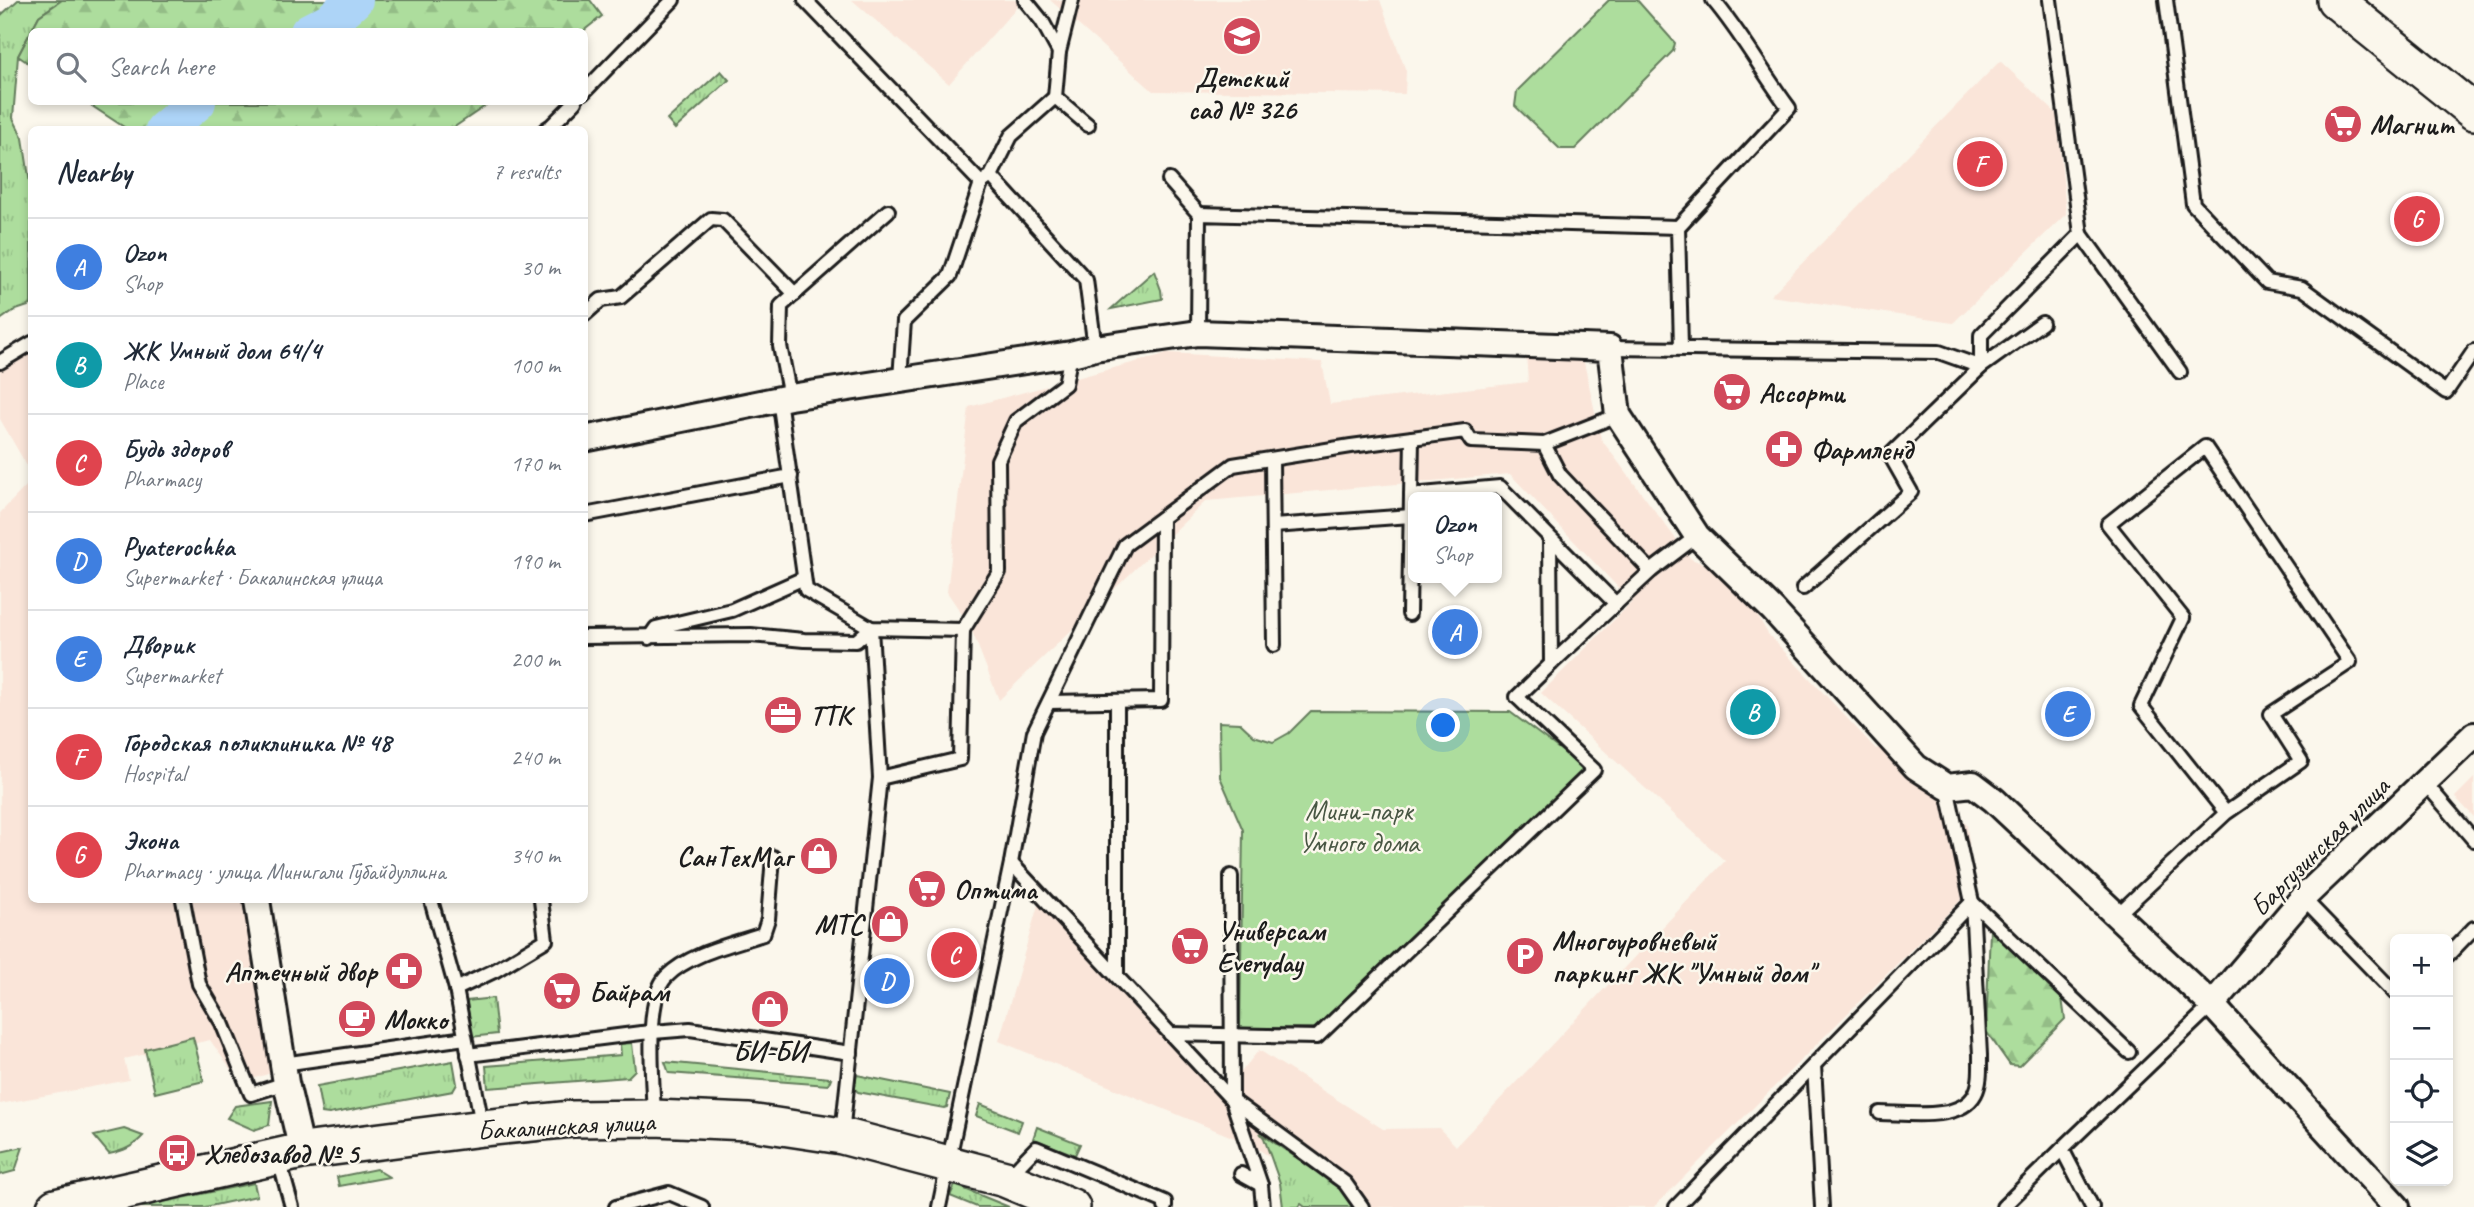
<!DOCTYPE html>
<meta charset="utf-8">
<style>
body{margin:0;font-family:Caveat,sans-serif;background:#f6f6f7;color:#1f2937}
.controls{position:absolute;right:21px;bottom:21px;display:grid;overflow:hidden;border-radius:10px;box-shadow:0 4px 10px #0003}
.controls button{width:63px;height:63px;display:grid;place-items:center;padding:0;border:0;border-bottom:2px solid #e0e1e3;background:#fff;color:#1f2937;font:35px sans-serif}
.you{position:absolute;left:1444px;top:726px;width:24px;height:24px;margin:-18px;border:5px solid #fff;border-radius:50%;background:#1a73e8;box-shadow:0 0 0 10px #1a73e833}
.badge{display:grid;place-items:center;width:46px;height:46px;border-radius:50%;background:#d1495b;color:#fff;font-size:23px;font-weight:700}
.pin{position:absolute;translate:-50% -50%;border:4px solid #fff;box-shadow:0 2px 7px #0006}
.popup{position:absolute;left:1408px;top:492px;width:94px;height:91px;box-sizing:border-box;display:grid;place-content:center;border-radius:10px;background:#fff;filter:drop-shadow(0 2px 5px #0005);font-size:23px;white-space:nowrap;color:#747a83}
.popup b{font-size:26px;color:#1f2937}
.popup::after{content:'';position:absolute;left:50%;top:100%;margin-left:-14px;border:14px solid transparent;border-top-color:#fff}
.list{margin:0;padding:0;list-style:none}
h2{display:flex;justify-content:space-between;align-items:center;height:91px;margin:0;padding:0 28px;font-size:30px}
h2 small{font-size:23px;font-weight:400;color:#747a83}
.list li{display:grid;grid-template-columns:46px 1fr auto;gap:21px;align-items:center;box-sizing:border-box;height:98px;padding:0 28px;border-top:2px solid #e0e1e3}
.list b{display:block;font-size:26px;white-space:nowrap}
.list p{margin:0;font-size:23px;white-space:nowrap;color:#747a83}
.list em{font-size:23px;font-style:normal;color:#747a83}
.icon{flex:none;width:38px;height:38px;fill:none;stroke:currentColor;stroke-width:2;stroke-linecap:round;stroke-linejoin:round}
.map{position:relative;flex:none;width:2474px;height:1207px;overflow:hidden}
.search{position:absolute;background:#fff;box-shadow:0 4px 10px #0003;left:28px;top:28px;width:560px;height:77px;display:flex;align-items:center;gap:18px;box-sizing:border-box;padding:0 24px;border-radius:10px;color:#747a83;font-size:26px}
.panel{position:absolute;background:#fff;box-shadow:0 4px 10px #0003;left:28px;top:126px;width:560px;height:777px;border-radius:10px}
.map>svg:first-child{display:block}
.built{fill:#fae5d9}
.grass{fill:url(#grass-tufts);stroke:#647c5c;stroke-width:2}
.forest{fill:url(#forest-firs);stroke:#647c5c;stroke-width:2}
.green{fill:#addd9d;stroke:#647c5c;stroke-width:2}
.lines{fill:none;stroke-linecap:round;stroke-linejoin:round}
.river{stroke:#add4f7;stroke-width:38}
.service-casing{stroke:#1c1c1c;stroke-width:18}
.minor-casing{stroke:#1c1c1c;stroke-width:30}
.secondary-casing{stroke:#1c1c1c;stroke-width:40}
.service{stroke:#fbf7ec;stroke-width:12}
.minor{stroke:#fbf7ec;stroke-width:24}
.secondary{stroke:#fbf7ec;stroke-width:35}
.labels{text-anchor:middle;stroke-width:5;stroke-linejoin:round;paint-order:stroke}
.poi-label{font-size:28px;font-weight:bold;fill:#1c1c1c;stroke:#fbf7ec;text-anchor:start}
.park-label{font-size:28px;fill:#485643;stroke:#fbf7ec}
.street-label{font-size:28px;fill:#1c1c1c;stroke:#fbf7ec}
</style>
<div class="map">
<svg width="2474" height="1207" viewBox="0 0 2474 1207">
<defs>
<pattern id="grass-tufts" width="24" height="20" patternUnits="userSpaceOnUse" patternTransform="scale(1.75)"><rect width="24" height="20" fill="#addd9d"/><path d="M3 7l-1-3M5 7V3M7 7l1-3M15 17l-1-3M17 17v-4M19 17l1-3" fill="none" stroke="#94bd87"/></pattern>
<pattern id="forest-firs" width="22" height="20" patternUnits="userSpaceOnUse" patternTransform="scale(1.75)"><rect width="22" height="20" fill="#addd9d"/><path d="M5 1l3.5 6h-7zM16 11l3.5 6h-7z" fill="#94bd87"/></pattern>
</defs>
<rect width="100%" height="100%" fill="#fbf7ec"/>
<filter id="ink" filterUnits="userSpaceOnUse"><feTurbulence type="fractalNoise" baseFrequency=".0143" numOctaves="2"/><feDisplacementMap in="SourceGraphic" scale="14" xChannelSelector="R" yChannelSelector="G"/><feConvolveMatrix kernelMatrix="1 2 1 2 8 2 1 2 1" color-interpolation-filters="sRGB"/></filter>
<g filter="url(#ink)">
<g class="built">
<path d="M852 0H1023L949 84Z"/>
<path d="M1050 0H1380L1406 71 1405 94 1153 91Z"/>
<path d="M2000 61 2057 114 2066 214 1953 323 1770 296Z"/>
<path d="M31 352V473L0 419V365Z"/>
<path d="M1169 353 1322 362 1330 404 1528 382 1526 354 1583 358 1601 439 1691 559 1734 575 1768 634 1876 749 1891 744 1967 825 1974 887 1654 1207H1343L1254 1146 999 1041 1040 898 1223 1094 1259 1050 1383 1129 1439 1128 1456 1146 1725 861 1541 693 1632 602 1510 474 1206 501 999 700 970 626 947 592 969 407Z"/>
<path d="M31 481 32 900H245L277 1071 240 1083 210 1040 124 1059 129 1080 0 1104V513Z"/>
<path d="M2474 778V817L2455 797Z"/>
</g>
<g class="grass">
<path d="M18 0H62L39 16 18 56 13 118 23 138 31 190V305L13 311 0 320V16Z"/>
<path d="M721 71 729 80 675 129 667 120Z"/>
<path d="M1154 271 1161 290 1162 299 1111 309Z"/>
<path d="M493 998 497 1034 471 1037 467 1001Z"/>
<path d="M193 1037 204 1081 155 1093 145 1049Z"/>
<path d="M632 1043 635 1070 628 1077 488 1088 486 1066 621 1055 620 1044Z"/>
<path d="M453 1061 457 1084 453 1091 329 1114 322 1113 317 1086Z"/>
<path d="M665 1062 831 1078 828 1085 669 1073Z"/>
<path d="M857 1075 950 1094 947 1107 944 1108 858 1092 854 1088Z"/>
<path d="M272 1101 269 1125 254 1130 227 1118 235 1106Z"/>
<path d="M980 1104 1022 1121 1018 1132 976 1116Z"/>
<path d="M1037 1127 1080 1144 1075 1155 1033 1139Z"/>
<path d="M124 1129 143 1136C133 1147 123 1151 109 1154L94 1136Z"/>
<path d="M1260 1133 1350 1194 1356 1207H1305L1301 1204 1299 1207H1283L1280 1183 1264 1138Z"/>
<path d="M23 1147 15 1171 0 1175V1152Z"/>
<path d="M376 1169 389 1177 339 1186 337 1177Z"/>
<path d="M254 1183 257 1196 205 1207H139Z"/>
<path d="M955 1185 1009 1207H977L950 1196Z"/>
</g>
<g class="forest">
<path d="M62 0H590L602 16 582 32H32L31 65 18 56 39 16Z"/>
<path d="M86 102H491L450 130 127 129Z"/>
<path d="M1990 930H1994L2062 998 2065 1019 2019 1066 2010 1065 1986 1031Z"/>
</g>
<g class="green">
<path d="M1609 0H1637L1675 43 1673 51 1575 149H1560L1515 106 1517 91Z"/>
<path d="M1311 711 1510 712 1586 769 1315 1028H1240L1243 830 1220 777 1219 722 1240 723 1254 736 1273 742 1289 733Z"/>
</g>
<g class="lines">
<g class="river">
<path d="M309 32 332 20 354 0"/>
<path d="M164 130 197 102"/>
</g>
<defs>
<g id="service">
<path d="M805 0 981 183"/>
<path d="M1025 0 1042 21 1059 52"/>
<path d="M2166 0 2193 204 2267 282 2302 288 2446 392 2474 351"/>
<path d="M584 92 673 0"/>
<path d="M1055 97 1059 52 1072 0"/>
<path d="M1088 125 1055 97 1011 136 991 176 1086 280 1095 348"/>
<path d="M545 130 551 126 575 102"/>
<path d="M1169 180 1199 214"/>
<path d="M1678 227 1789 108C1762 72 1742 34 1713 0"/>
<path d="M2081 234 2180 372"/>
<path d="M584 315 601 300 621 297 711 219 723 220 795 294"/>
<path d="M1198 333 1199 214 1678 227 1681 347"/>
<path d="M1610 348 1939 352 1981 367V335L2081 234 2050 0"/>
<path d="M0 362 32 343"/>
<path d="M900 379 904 321 950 276 981 183 988 178"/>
<path d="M790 397 780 346 781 306 888 211"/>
<path d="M779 399 806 590 871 628 963 630"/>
<path d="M1544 444 1618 415"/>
<path d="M1272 459 1274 645"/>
<path d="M1411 495 1500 487 1616 604"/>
<path d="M584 515 791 476"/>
<path d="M1273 526 1411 516"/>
<path d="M1550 539 1551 664 1651 571 1697 536"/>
<path d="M1803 588 1911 492 1890 455 1981 367 2042 323"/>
<path d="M1409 614 1412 438"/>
<path d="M584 637 751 635 804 640 856 641 871 628 880 778"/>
<path d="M649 638 656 628 732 610 804 578"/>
<path d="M1049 702 1161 700 1162 518"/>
<path d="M2425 783 2474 840"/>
<path d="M1011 863 1232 1100 1345 1183 1362 1207"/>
<path d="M1231 876 1232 1100 1261 1185 1263 1207"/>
<path d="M2303 898 2395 993"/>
<path d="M183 900 199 984 222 1023 251 1094 286 1083"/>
<path d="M431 900 456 989 482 1124"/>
<path d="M2116 916 2226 813 2141 706 2183 618 2108 524 2205 447 2350 662 2271 714 2301 761 2226 813"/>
<path d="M2448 955 2474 928"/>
<path d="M1117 976V701"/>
<path d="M456 989 496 970 546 940 541 900"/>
<path d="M1170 1034 1317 1037 1594 770 1517 697 1551 664"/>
<path d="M468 1055 641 1033 690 1029 851 1053"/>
<path d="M283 1064 465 1038"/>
<path d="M1814 1065 1822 1207"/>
<path d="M1880 1113C1906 1113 1960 1122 1975 1094 1981 1083 1980 1068 1980 1055L1972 902 1947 787"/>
<path d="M654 1115C653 1083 644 1000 666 977 688 954 733 944 763 934L768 919 773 857"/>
<path d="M842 1134 880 778 960 759 963 630 999 572 998 460 1016 421 1065 384 1071 354"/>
<path d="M279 1160 292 1207"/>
<path d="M1241 1174 1261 1185"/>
<path d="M1008 1177 1036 1148 1165 1202V1207"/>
<path d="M616 1207 669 1193 702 1207"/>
<path d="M939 1207 1011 863 1034 732 1125 545 1233 465 1351 446 1465 431 1471 441 1544 444 1560 475 1651 571"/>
<path d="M1676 1207 1972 902 2129 1052"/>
<path d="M2003 1207 2062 1149"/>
<path d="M2092 1207 2062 1149 2212 1005"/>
</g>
<g id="minor">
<path d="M584 439 790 397 1071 354 1095 348 1198 333 1610 348 1618 415 1697 536 1773 610 1916 767 1947 787 1973 784 1994 800 2212 1005 2397 1207"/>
<path d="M257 900 286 1083 302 1151"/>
<path d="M2212 1005 2303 898 2474 735"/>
</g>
<g id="secondary">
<path d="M2335 0 2474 112"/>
<path d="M55 1207 302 1151 483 1128 572 1119 654 1118 749 1122 842 1136 1005 1179 1072 1207"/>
</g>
</defs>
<use href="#service" class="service-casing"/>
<use href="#minor" class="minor-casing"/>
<use href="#secondary" class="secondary-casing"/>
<use href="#service" class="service"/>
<use href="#minor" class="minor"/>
<use href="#secondary" class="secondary"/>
</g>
</g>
<defs>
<symbol id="school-disc" viewBox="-11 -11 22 22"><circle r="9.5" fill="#d1495b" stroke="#fbf7ec"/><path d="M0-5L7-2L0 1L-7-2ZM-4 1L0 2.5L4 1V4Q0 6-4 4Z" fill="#fff"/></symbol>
<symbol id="supermarket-disc" viewBox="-11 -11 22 22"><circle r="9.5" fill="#d1495b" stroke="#fbf7ec"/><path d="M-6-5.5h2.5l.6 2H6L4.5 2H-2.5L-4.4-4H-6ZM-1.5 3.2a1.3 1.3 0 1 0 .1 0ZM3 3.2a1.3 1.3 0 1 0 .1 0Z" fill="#fff"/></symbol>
<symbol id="pharmacy-disc" viewBox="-11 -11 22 22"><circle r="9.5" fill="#d1495b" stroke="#fbf7ec"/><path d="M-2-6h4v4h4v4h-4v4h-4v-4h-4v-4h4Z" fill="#fff"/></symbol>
<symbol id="office-disc" viewBox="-11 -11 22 22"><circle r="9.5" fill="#d1495b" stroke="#fbf7ec"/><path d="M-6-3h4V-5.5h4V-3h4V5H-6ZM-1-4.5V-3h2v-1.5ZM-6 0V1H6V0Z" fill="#fff"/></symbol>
<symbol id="shop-disc" viewBox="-11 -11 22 22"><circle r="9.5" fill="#d1495b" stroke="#fbf7ec"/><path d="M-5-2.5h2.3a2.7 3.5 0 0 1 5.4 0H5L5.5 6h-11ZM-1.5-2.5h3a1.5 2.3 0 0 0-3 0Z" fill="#fff"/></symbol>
<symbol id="parking-disc" viewBox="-11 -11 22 22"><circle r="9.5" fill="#d1495b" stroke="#fbf7ec"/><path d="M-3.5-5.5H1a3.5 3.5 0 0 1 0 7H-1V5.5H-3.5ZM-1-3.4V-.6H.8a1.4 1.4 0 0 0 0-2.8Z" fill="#fff"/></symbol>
<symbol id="cafe-disc" viewBox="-11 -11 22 22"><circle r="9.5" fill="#d1495b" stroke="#fbf7ec"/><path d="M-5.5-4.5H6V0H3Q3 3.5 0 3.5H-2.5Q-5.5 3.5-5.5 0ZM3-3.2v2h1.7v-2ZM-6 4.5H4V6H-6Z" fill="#fff"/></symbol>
<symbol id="bus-disc" viewBox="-11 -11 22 22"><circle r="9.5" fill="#d1495b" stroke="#fbf7ec"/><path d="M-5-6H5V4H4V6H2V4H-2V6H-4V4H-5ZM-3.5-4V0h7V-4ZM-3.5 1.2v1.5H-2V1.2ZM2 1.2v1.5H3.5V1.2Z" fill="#fff"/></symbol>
</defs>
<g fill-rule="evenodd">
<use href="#school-disc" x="1220" y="14" width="44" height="44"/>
<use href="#supermarket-disc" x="2321" y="102" width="44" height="44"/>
<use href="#supermarket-disc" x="1710" y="370" width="44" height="44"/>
<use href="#pharmacy-disc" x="1762" y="427" width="44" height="44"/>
<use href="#office-disc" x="761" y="693" width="44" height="44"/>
<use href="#shop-disc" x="797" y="834" width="44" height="44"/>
<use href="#supermarket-disc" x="905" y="867" width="44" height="44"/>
<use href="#shop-disc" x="868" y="902" width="44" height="44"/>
<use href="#supermarket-disc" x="1168" y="924" width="44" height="44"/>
<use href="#parking-disc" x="1503" y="934" width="44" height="44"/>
<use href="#pharmacy-disc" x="382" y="949" width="44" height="44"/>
<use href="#supermarket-disc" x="540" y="969" width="44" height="44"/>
<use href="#shop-disc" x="748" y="987" width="44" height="44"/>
<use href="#cafe-disc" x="335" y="997" width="44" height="44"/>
<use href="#bus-disc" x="155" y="1131" width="44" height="44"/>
</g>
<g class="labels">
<g class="poi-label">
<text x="1242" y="87" text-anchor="middle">Детский<tspan x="1242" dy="32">сад № 326</tspan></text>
<text x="2370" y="134">Магнит</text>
<text x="1759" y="402">Ассорти</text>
<text x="1811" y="459">Фармленд</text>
<text x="810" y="725">ТТК</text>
<text x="792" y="866" text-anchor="end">СанТехМаг</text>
<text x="954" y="899">Оптима</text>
<text x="863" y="934" text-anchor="end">МТС</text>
<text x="1217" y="940">Универсам<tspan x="1217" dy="32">Everyday</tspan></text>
<text x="1552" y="950">Многоуровневый<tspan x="1552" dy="32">паркинг ЖК "Умный дом"</tspan></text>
<text x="377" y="981" text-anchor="end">Аптечный двор</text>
<text x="589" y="1001">Байрам</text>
<text x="384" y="1029">Мокко</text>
<text x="770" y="1060" text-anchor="middle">БИ-БИ</text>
<text x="204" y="1163">Хлебозавод № 5</text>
</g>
<g class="park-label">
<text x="1359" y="820">Мини-парк<tspan x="1359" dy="32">Умного дома</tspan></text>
</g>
<g class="street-label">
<text transform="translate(2319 846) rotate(-45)" y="10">Баргузинская улица</text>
<text transform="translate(566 1125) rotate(-3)" y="10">Бакалинская улица</text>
</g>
</g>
</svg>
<div class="controls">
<button>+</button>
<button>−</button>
<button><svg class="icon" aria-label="locate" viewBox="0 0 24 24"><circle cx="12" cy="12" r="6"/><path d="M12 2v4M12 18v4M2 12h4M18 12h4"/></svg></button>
<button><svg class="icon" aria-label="layers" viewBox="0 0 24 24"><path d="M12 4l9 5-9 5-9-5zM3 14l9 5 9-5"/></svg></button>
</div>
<div class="you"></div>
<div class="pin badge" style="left:1455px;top:632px;background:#3f7fe0">A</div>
<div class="popup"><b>Ozon</b>Shop</div>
<div class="pin badge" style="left:1753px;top:712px;background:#0f9aa8">B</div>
<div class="pin badge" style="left:954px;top:955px;background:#e0444e">C</div>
<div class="pin badge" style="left:887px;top:981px;background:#3f7fe0">D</div>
<div class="pin badge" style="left:2068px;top:714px;background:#3f7fe0">E</div>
<div class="pin badge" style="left:1980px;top:164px;background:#e0444e">F</div>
<div class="pin badge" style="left:2417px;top:219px;background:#e0444e">G</div>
<div class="search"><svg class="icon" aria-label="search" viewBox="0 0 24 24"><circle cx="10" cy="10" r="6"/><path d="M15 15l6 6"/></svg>Search here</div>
<section class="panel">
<h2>Nearby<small>7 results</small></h2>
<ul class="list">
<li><span class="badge" style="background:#3f7fe0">A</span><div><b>Ozon</b><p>Shop</p></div><em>30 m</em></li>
<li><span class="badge" style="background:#0f9aa8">B</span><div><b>ЖК Умный дом 64/4</b><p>Place</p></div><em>100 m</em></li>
<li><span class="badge" style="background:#e0444e">C</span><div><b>Будь здоров</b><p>Pharmacy</p></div><em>170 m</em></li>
<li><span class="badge" style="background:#3f7fe0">D</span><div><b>Pyaterochka</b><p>Supermarket · Бакалинская улица</p></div><em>190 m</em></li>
<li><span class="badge" style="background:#3f7fe0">E</span><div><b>Дворик</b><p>Supermarket</p></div><em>200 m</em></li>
<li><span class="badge" style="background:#e0444e">F</span><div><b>Городская поликлиника № 48</b><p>Hospital</p></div><em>240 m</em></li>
<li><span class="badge" style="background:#e0444e">G</span><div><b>Экона</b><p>Pharmacy · улица Минигали Губайдуллина</p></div><em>340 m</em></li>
</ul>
</section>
</div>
